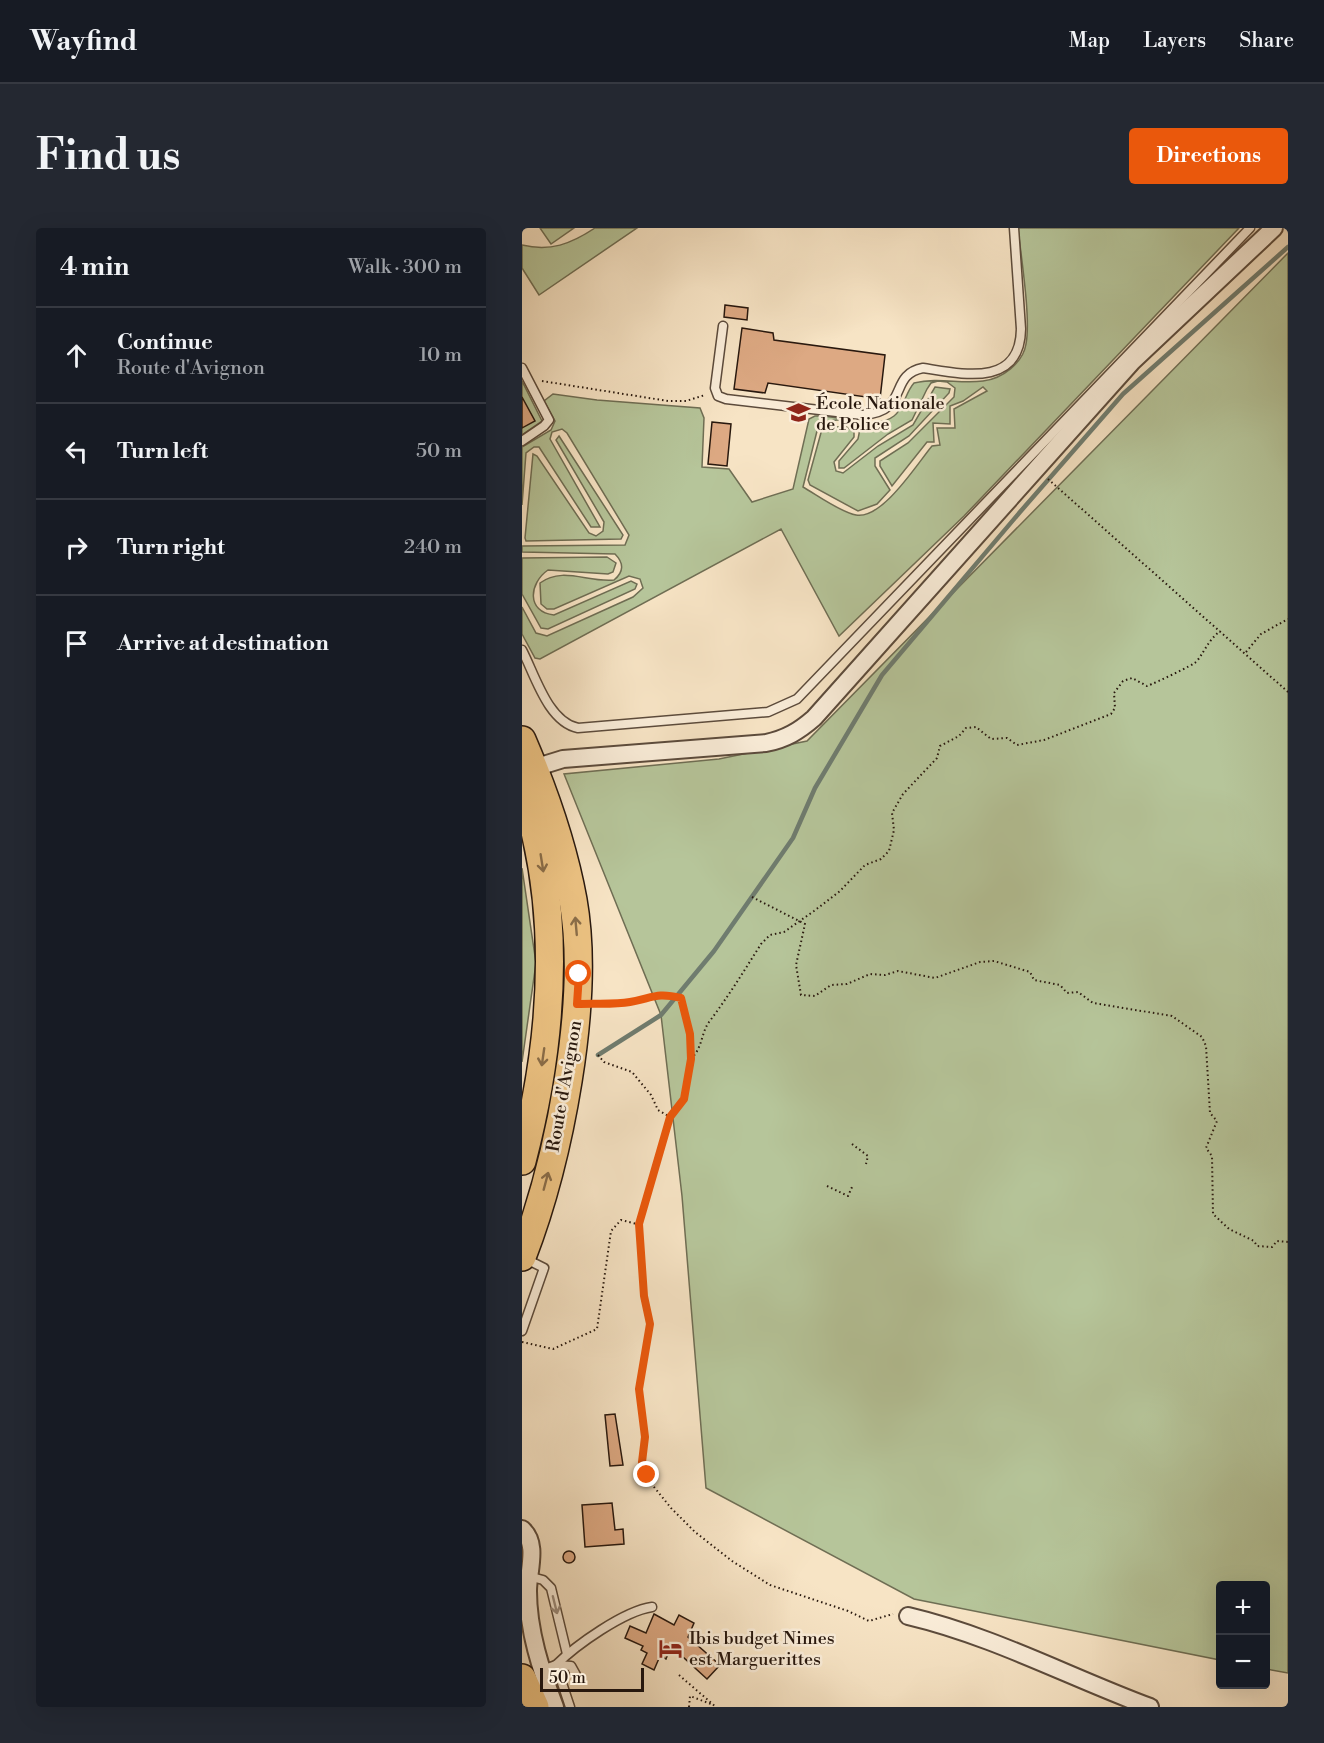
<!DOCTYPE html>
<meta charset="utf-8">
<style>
body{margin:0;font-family:"Libre Bodoni",serif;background:#242831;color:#f1f3f6}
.controls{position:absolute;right:18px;bottom:18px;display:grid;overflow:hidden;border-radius:6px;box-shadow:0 6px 24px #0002}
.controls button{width:54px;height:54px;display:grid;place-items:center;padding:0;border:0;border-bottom:2px solid #363941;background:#171b24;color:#f1f3f6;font:30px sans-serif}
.scale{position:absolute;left:18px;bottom:15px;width:104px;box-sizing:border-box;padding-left:6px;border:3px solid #28180e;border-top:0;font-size:16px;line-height:21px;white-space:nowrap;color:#28180e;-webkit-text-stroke:4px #faedd9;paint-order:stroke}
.stop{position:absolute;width:18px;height:18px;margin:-14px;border:4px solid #ea580c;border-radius:50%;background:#fff}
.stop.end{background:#ea580c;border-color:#fff;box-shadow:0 2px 6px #0008}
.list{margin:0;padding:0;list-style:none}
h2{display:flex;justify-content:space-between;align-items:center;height:78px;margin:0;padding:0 24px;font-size:26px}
h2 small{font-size:20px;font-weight:400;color:#9ea1a6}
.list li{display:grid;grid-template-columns:39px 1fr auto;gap:18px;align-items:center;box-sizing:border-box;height:96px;padding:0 24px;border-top:2px solid #363941}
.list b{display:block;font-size:22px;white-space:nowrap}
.list p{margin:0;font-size:20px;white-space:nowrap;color:#9ea1a6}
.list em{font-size:20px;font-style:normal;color:#9ea1a6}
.icon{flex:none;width:33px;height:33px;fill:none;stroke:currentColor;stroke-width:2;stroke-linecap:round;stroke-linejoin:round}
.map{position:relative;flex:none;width:766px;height:1479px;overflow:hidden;border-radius:6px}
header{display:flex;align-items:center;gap:36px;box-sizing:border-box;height:84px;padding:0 30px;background:#171b24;border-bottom:2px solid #363941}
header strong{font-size:28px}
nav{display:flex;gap:33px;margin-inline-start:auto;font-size:21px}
.intro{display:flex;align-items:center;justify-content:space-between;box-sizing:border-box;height:144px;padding:0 36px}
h1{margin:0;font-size:42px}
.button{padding:15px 27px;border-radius:6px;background:#ea580c;color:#fff;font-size:21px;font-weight:700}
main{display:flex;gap:36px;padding:0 36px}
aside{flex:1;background:#171b24;border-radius:6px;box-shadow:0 6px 24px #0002}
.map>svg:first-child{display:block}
.green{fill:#b6c59a;stroke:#6f6e54;stroke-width:1.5;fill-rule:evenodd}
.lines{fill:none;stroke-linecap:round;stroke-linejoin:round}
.stream{stroke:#6f7c6f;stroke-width:4.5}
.building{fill:#dda983;stroke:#28180e;stroke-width:1.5}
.service-casing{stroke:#5c4b3c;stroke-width:11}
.minor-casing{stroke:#5c4b3c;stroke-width:20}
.primary-casing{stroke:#28180e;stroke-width:30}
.path{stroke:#28180e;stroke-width:2;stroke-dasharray:1.5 3;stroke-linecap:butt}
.service{stroke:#faedd9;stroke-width:8}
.minor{stroke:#faedd9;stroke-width:16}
.primary{stroke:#ecc282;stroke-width:27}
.oneway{stroke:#8a6d48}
.oneway2{stroke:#9c8d7e}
.route{stroke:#ea580c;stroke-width:8}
.labels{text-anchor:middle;stroke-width:5;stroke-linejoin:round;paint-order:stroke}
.poi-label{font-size:18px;fill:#28180e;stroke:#faedd9;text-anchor:start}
.street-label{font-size:18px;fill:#28180e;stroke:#faedd9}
</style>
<header>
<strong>Wayfind</strong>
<nav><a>Map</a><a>Layers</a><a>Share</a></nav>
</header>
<div class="intro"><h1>Find us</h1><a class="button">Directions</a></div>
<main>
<aside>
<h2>4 min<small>Walk · 300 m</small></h2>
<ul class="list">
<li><svg class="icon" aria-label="ahead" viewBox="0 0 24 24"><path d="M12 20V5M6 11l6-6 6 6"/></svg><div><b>Continue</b><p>Route d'Avignon</p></div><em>10 m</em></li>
<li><svg class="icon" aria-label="left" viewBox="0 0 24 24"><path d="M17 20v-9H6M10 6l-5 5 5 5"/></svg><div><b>Turn left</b></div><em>50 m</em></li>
<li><svg class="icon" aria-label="right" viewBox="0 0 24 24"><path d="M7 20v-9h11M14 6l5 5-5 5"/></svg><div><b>Turn right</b></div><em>240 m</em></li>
<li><svg class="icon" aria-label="arrive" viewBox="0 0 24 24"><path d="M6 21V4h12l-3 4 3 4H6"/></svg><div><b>Arrive at destination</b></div></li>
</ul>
</aside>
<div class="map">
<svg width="766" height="1479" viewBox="0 0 766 1479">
<rect width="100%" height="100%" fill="#f7e4c5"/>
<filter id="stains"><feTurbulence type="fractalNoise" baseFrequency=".00333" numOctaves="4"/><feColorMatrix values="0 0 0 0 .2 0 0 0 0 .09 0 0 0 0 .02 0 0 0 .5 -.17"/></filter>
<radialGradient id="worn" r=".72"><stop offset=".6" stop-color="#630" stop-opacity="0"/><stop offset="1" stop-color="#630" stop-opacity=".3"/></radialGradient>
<g class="green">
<path d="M18 0H52L29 16Z"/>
<path d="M73 0H115L17 67 0 40V17C28 24 49 16 73 0Z"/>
<path d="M496 0H717L442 288 317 408 259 301 18 431 13 430 0 406V379L14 405 25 408 111 369 121 360 118 351 107 348 32 381H25L19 376 18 355C41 338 66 355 92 352 102 344 102 335 93 326L0 324V318L103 317 107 307 45 205 40 201 30 204 28 211 78 299H69L17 219H12L4 225 0 277V219L29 202 33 193 22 173 31 166 75 172 178 180 182 190 180 239 207 241 230 274 271 261 287 191 293 188C316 186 352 204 372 188 382 181 383 165 392 155 417 149 437 156 461 153 480 151 501 135 504 116 509 90 499 29 496 0ZM416 153 425 154 433 160 432 169 386 215 358 233V238L370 258 405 214H412L411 195 428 196V178L441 173 461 159 465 163 432 181 433 200H415L418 217 410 218C395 236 360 292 334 287 320 285 295 267 281 259L296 199C308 189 327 190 338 201L336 211 317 233V240H322L366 206 390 192 405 161 409 155Z"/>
<path d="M766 25V1445L744 1441V1358H698V1432L392 1371 184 1260 160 968 139 787 42 546 197 531 285 513Z"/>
<path d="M0 153 20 193 0 207Z"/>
<path d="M413 159 428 161 427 165 387 208 353 230V238L368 262 355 276 336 283 288 257 286 252 300 201 323 198 332 204V209L312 234 314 243 321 245 356 218 391 197Z"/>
<path d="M37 208 101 307 99 311 4 313 3 310 11 226 15 228 67 305 74 308 81 303 82 294 34 212Z"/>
<path d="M85 329 94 335 91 344 86 346 26 342C7 355 4 384 32 387L109 353 115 356 113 361 26 401 19 400 0 366V330Z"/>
<path d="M0 640 14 735 0 834Z"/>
</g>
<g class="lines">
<path class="stream" d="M76 827 139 787 192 723 271 610 293 560 360 447 498 284 601 166 766 19"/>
</g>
<g class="building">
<path d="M203 77 226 80 225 92 202 89Z"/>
<path d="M220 100 251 105 252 112 363 127 358 171 246 155 243 165 212 161Z"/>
<path d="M0 169 13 193 0 200Z"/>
<path d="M190 194 209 196 205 238 186 236Z"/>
<path d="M93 1186 101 1237 88 1238 83 1187Z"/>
<path d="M90 1275 93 1302 101 1301 102 1316 63 1319 60 1277Z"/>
<circle cx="47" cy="1329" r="6"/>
<path d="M132 1386 152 1397 157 1387 172 1395 166 1409 198 1437 185 1451 162 1430 147 1423 144 1431 138 1428 132 1442 120 1436 125 1425 119 1422 121 1418 103 1410 108 1398 124 1405Z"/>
</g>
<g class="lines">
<defs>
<g id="service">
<path d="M201 98 193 160 196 168 204 171 340 187C389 184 365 147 401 140 440 146 498 160 499 101L492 0"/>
<path d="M0 140 27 192 22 198 0 213"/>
<path d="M0 422C13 447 26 494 56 500L246 484 275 471 728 0"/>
<path d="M0 1103 22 1040 2 1030"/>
<path d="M6 1348 21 1352 29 1360 45 1426"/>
<path d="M20 1442 34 1437 49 1438 54 1447"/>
<path d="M48 1479 34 1437C54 1417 102 1383 130 1379"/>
</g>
<g id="minor">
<path d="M12 540 41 531 244 515C264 511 277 503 292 490L610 134 752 0"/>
<path d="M0 1301C17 1316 6 1343 6 1363 6 1403 19 1442 33 1479"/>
<path d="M386 1388C471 1408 547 1449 628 1479"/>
</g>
<g id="primary">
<path d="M0 512C22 563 41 617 51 672 69 773 37 933 0 1029"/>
<path d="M0 558C41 680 32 810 0 933"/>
<path d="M0 1450 13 1479"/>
</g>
</defs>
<use href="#service" class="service-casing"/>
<use href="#minor" class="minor-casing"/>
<use href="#primary" class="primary-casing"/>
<g class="path">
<path d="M20 153 146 173H164L183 167"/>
<path d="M526 251 766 464"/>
<path d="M724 424 739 406 766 391"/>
<path d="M230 669 283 696 274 737 279 767 293 768 309 757 325 756 348 746 363 747 376 743 413 750 458 734 472 733 508 744 512 752 538 757 545 765 556 764 571 775 650 788 680 809 684 818 688 885 695 893 684 920 690 928 691 986 707 1001 732 1013 735 1018 750 1019 755 1013 766 1014"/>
<path d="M75 775C85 775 97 776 108 774 131 770 134 764 159 770L168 806 169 831 162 871 148 889 117 996 122 1068 128 1096 117 1161 123 1209 122 1241 128 1254 149 1280 173 1304 210 1333 248 1357 326 1383 347 1393 371 1386"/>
<path d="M76 827 82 834 110 844 129 867 136 882 148 889"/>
<path d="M169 831C181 819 179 805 187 794 206 769 222 743 239 716L248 707 262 704 292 683 318 663 343 637 359 631 367 623 372 602 370 585 381 566 415 530 418 518 437 508 444 500 454 499 469 511 485 510 495 517 522 512 589 486 593 480 592 465 601 453 610 450 625 458C633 455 672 437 675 433 684 421 686 413 698 403"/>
<path d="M330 916 346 928 344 936"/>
<path d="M305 958 326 968 330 959"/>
<path d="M0 1114 31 1121 75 1101 89 1003 99 992 115 996"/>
<path d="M157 1447 194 1479"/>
<path d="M167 1479 168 1468 189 1476"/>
</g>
<use href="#service" class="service"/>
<use href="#minor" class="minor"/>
<use href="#primary" class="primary"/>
</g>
<defs><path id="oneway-shaft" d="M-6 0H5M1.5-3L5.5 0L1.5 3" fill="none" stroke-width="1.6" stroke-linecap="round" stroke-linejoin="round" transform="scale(1.5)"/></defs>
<g class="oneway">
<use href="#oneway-shaft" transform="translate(20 635) rotate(81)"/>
<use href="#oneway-shaft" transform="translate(54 698) rotate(-95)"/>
<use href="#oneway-shaft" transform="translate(21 829) rotate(98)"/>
<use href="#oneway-shaft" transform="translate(24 953) rotate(-75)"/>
</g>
<use class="oneway2" href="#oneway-shaft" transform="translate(33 1377) rotate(76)"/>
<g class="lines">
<path class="route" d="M57 746 55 776C72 775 91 777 108 774 131 770 134 764 159 770L168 806 169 831 162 871 148 889 117 996 122 1068 128 1096 117 1161 123 1209 120 1234 125 1247"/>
</g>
<defs>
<symbol id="university-bare" viewBox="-9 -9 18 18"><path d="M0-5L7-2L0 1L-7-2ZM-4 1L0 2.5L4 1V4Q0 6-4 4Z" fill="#8f2418" stroke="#faedd9" stroke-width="2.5" paint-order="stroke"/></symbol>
<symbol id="hotel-bare" viewBox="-9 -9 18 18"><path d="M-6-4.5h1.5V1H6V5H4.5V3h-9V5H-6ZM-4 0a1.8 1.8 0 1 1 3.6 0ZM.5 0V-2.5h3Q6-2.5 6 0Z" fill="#8f2418" stroke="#faedd9" stroke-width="2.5" paint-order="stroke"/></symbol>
</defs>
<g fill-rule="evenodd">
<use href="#university-bare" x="260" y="168" width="33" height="33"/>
<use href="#hotel-bare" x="132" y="1404" width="33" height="33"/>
</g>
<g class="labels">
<g class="poi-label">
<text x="294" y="181">École Nationale<tspan x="294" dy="21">de Police</tspan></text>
<text x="167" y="1416">Ibis budget Nimes<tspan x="167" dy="21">est Marguerittes</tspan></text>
</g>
<g class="street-label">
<text transform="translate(42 858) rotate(-80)" y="6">Route d'Avignon</text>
</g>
</g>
<rect width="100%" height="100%" filter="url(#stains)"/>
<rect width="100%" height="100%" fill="url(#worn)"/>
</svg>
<div class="controls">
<button>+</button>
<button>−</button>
</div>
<div class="scale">50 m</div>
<div class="stop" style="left:57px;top:746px"></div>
<div class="stop end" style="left:125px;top:1247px"></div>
</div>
</main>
